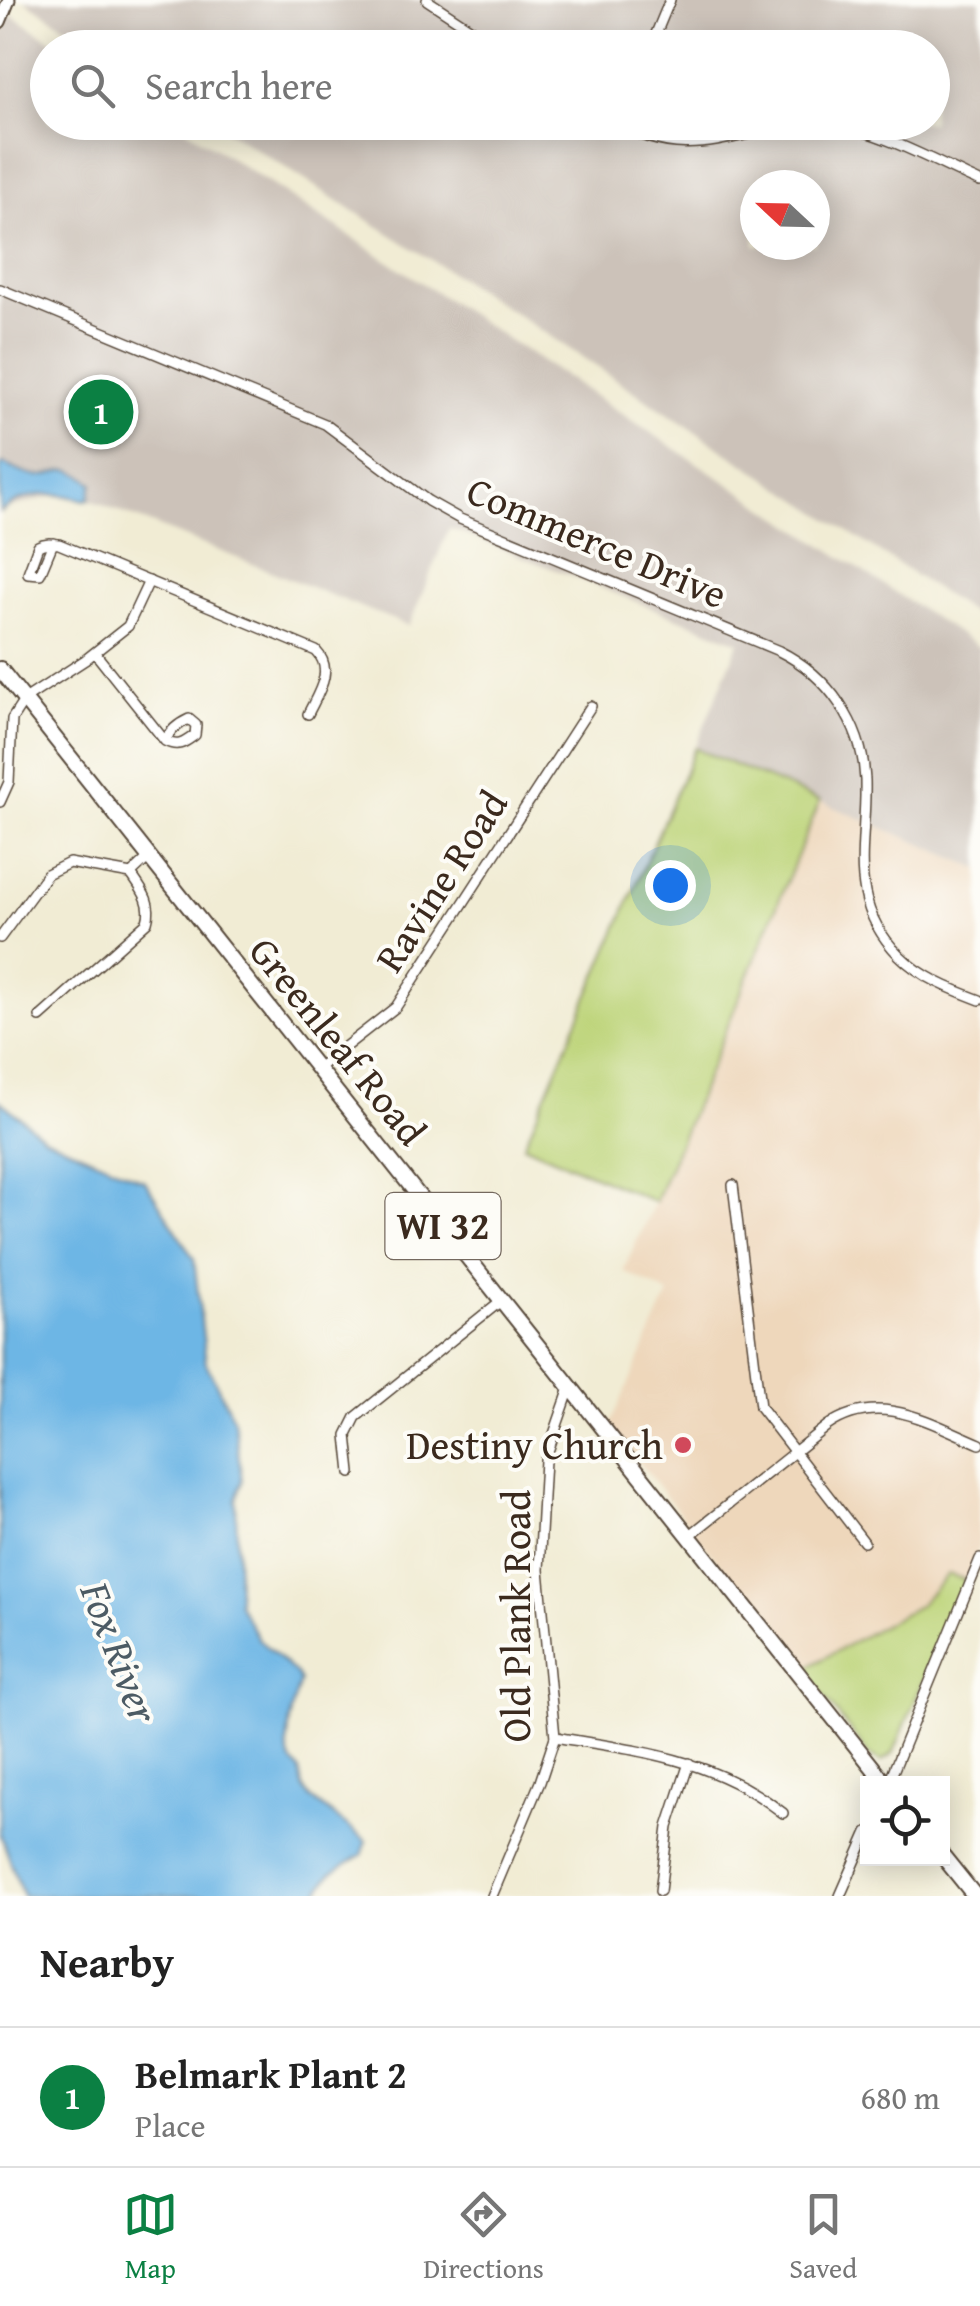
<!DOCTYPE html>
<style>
body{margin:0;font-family:"Gentium Book Plus",serif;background:#f6f6f6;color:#222}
.controls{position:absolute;right:30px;bottom:30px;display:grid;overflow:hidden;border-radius:0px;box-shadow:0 5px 25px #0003}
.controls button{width:90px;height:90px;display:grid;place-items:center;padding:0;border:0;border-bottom:2px solid #e0e0e0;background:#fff;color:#222;font:50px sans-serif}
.compass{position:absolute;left:740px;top:170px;width:90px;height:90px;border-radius:50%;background:#fff;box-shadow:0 5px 25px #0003;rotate:292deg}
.you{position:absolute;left:670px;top:885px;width:35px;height:35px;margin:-25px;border:8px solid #fff;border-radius:50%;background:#1a73e8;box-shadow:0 0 0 15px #1a73e833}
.badge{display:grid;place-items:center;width:65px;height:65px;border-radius:50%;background:#0b8043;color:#fff;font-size:32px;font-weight:700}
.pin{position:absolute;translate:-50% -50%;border:5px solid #fff;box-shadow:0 2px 10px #0006}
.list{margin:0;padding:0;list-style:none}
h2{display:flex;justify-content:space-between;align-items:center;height:130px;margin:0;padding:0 40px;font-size:42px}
h2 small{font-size:32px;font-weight:400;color:#767676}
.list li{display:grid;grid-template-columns:65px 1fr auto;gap:30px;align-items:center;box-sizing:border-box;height:140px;padding:0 40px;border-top:2px solid #e0e0e0}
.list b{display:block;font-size:38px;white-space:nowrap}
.list p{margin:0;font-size:32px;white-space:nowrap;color:#767676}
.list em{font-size:32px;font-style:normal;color:#767676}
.icon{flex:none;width:55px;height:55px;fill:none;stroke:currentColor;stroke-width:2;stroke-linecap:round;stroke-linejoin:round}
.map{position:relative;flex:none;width:980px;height:1896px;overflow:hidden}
.search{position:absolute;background:#fff;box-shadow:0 5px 25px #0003;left:30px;right:30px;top:30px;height:110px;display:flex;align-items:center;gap:25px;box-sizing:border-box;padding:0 35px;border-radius:55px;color:#767676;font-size:38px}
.sheet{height:270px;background:#fff}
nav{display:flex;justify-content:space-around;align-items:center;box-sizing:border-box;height:140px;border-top:2px solid #e0e0e0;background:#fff;font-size:28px;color:#767676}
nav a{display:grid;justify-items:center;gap:5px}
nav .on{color:#0b8043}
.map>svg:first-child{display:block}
.built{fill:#eed7bb}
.industrial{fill:#ccc2b9;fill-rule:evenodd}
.green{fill:#bdd479;stroke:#7c7f4c;stroke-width:2.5}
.water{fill:#6db6e5;stroke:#547082;stroke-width:2.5}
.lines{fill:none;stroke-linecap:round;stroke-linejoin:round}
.street-casing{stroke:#564739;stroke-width:12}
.secondary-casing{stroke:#564739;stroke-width:15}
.primary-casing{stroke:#564739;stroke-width:18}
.street{stroke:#fff;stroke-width:9}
.secondary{stroke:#fff;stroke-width:11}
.primary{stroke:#fff;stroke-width:14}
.poi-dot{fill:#d1495b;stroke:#fdfcf7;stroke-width:4}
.labels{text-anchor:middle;stroke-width:8;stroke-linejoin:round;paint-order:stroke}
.shield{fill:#fdfcf7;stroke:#75695f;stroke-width:2.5}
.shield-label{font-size:38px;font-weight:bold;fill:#3b2a1e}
.street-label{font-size:40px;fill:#3b2a1e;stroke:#fdfcf7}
.poi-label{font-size:40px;fill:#3b2a1e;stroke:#fdfcf7;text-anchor:end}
.water-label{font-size:42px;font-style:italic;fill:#4c5b64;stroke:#fdfcf7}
</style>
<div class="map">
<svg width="980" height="1896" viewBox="0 0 980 1896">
<rect width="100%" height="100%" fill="#fdfcf7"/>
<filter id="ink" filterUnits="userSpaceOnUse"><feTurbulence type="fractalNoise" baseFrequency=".01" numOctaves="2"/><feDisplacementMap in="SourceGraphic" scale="20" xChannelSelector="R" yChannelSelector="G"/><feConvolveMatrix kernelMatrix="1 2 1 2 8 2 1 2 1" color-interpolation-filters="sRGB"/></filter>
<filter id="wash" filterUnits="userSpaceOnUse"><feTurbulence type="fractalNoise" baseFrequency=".0048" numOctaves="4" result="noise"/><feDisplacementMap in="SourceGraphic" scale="40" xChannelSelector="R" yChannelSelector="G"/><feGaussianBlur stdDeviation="2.25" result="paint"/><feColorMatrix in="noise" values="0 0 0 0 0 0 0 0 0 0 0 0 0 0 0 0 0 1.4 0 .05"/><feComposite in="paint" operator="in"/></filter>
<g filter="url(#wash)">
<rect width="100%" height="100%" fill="#f1ecd4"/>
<path class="built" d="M820 801 980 869V1546L966 1580 948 1574 920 1605 803 1670 610 1425 669 1294 623 1271 655 1202Z"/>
<g class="industrial">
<path d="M24 0H980V618L513 312 215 123 932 122V48L98 47ZM755 185H815V245H755Z"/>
<path d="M10 14 62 47 48 48V122L177 123 980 648V869L695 748 739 642 449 528 409 626 93 501 53 496 9 508 0 515V38Z"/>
</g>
<g class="green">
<path d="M695 748 820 801 655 1202 524 1145Z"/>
<path d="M948 1574 966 1580 893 1754 881 1762 869 1755 803 1670 919 1605Z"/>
</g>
<g class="water">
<path d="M3 464C13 467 26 476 36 476 64 477 60 458 93 483L89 499 85 500C54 491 27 491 0 512V466Z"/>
<path d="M0 1101 44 1137 145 1181 194 1259 206 1363 234 1420 242 1481 236 1500 238 1604 259 1640 296 1674 300 1681 291 1711 287 1745 290 1759 300 1771 303 1787 310 1798 367 1841 362 1855 331 1873 315 1896H23L0 1833Z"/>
</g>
</g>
<g filter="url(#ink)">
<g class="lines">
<defs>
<g id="street">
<path d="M427 0 500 48"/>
<path d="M650 48 670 0"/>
<path d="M615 122C699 173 752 116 835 125 878 130 939 164 980 182"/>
<path d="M0 289 325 424 428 501 460 519 779 651C828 675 863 725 865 780 867 847 845 900 899 955 922 978 951 989 980 1000"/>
<path d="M53 543 40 574 28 573 38 546C45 542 51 543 59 544L316 651C335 670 318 693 308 714"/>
<path d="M95 653 165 741C178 748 184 743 195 735L196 725 189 719C178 724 170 730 165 741"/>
<path d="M0 802 9 782 12 719 25 699 85 660 128 626 149 581"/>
<path d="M0 938 47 874 69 863 131 874 149 857"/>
<path d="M40 1017 147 922C153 903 142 890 131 874"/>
<path d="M318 1068 396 1007 591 706"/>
<path d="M733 1185 760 1407 864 1542"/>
<path d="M351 1473 347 1435 356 1417 502 1300"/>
<path d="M689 1536 827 1426C879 1390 930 1423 980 1444"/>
<path d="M555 1737C640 1751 713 1758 783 1813"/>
<path d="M888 1784 980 1559"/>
<path d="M660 1891 668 1827 689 1763"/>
<path d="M492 1896 540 1782 555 1737 539 1570 545 1460 570 1388"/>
<path d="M840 1896 868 1832"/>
</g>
<path id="secondary" d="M0 22 9 0"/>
<g id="primary">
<path d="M0 669 886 1784"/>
<path d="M942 1855 975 1896"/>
</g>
</defs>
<use href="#street" class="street-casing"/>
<use href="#secondary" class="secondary-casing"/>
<use href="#primary" class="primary-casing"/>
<use href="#street" class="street"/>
<use href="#secondary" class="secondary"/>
<use href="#primary" class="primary"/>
</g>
</g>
<circle class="poi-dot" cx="683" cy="1445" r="10"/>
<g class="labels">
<rect class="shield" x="385.5" y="1193" width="115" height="66" rx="8"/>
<g class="shield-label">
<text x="443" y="1239">WI 32</text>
</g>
<g class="street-label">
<text transform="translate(597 542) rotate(23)" y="14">Commerce Drive</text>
<text transform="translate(441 881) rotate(-57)" y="14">Ravine Road</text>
<text transform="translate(338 1041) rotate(51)" y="14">Greenleaf Road</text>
<text transform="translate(516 1616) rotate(-90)" y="14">Old Plank Road</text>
</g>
<g class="poi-label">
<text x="663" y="1459">Destiny Church</text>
</g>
<g class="water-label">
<text transform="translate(120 1652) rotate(69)" y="15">Fox River</text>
</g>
</g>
</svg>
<div class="controls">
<button><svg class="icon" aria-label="locate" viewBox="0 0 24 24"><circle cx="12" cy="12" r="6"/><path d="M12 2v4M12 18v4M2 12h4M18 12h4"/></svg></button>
</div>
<svg class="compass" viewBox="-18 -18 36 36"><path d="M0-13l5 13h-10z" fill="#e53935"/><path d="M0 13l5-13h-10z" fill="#767676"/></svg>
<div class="you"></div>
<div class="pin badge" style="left:101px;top:412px">1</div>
<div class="search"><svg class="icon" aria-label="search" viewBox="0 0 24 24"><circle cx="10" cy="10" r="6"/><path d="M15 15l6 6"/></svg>Search here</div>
</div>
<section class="sheet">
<h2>Nearby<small></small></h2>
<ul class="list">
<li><span class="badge">1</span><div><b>Belmark Plant 2</b><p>Place</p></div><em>680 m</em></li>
</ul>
</section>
<nav>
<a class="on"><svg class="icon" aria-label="map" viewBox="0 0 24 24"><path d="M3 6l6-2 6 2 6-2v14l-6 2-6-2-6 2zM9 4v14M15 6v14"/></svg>Map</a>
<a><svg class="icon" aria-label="directions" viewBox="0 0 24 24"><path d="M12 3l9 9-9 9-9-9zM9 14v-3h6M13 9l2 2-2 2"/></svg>Directions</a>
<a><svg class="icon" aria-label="saved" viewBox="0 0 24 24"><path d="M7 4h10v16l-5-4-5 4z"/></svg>Saved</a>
</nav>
